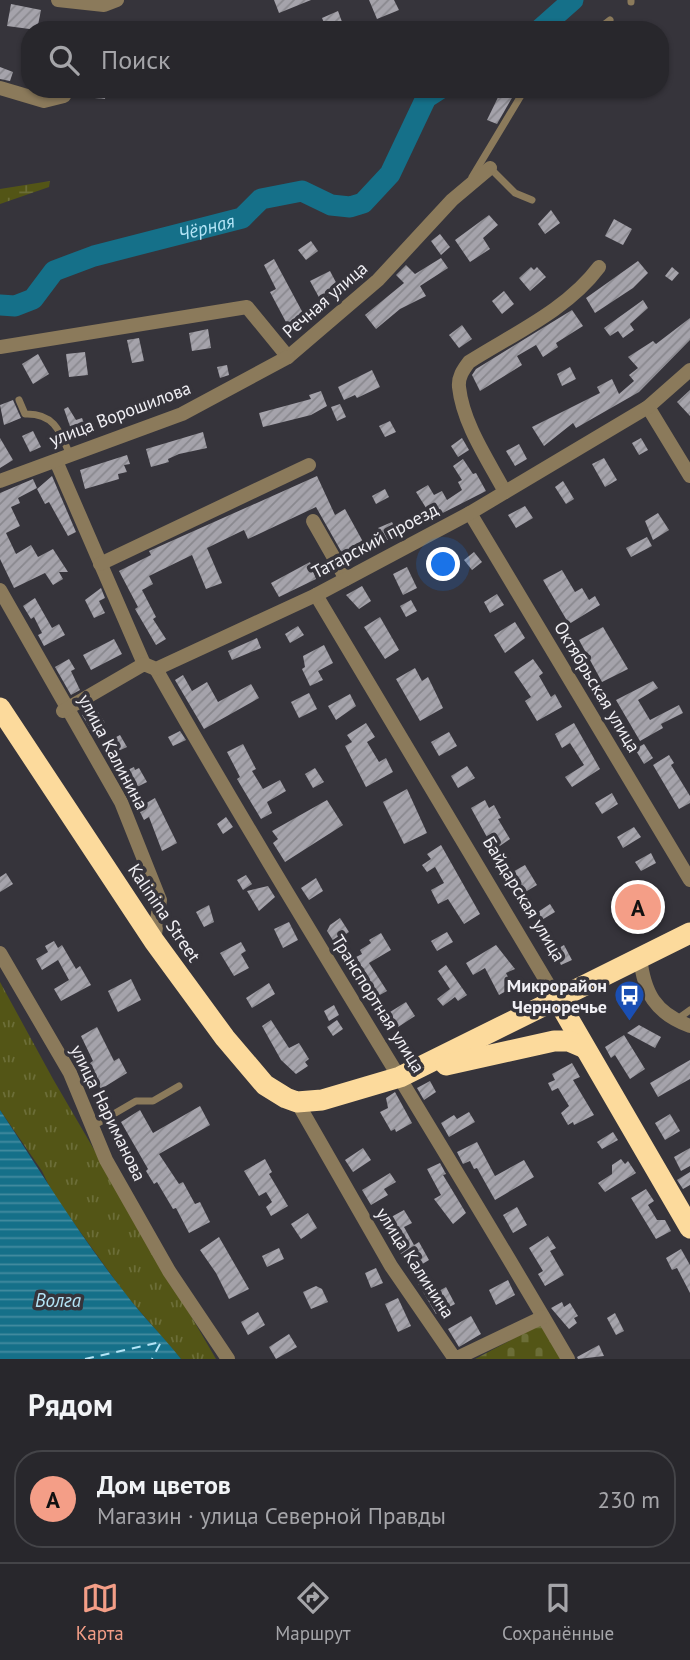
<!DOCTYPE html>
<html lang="ru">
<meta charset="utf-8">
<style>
body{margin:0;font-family:"PT Sans",sans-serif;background:#343338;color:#f1f3f6}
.you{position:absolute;left:444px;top:565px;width:24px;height:24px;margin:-18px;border:5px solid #fff;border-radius:50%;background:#1a73e8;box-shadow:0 0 0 10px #1a73e833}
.badge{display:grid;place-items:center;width:46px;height:46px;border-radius:50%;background:#f49e87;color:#111;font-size:23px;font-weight:700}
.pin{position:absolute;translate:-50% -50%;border:4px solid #fff;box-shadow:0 2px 7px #0006}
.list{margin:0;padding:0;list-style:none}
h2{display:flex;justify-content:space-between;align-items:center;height:91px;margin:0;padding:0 28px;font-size:30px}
h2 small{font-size:23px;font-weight:400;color:#a5a5a9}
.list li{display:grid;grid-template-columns:46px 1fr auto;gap:21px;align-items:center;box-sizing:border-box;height:98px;margin:0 14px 14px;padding:0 14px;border:2px solid #444448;border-radius:28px}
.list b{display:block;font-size:26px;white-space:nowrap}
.list p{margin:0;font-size:23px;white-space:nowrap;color:#a5a5a9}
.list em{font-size:23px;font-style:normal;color:#a5a5a9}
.icon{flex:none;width:38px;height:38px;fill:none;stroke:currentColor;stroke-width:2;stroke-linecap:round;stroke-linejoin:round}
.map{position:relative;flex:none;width:690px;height:1359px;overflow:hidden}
.search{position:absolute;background:#28272c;box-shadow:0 2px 5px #0004;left:21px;right:21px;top:21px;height:77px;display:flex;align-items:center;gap:18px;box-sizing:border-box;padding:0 24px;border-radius:28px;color:#a5a5a9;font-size:26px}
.sheet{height:203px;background:#28272c}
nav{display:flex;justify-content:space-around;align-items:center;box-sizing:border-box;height:98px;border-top:2px solid #444448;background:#28272c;font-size:19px;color:#a5a5a9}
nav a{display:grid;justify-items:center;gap:4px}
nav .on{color:#f49e87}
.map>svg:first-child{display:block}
.grass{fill:url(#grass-tufts)}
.wetland{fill:url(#wetland-marsh)}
.cemetery{fill:url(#cemetery-stones)}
.water{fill:url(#water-rules)}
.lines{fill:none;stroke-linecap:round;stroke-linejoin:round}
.river{stroke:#157089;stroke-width:21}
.ferry{stroke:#b3e4f6;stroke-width:2;stroke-dasharray:9 7;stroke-linecap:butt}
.building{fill:url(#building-hatch)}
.lane{stroke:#8b7a5b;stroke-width:7}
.street{stroke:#8b7a5b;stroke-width:14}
.highway{stroke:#fcda9c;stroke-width:21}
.labels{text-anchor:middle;stroke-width:7;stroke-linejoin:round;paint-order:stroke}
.street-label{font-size:18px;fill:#f0eff4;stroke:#36343b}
.poi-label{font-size:18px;font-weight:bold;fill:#f0eff4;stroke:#36343b;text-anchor:end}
.water-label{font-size:19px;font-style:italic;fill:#b3e4f6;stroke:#36343b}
</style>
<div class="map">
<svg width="690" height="1359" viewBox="0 0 690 1359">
<defs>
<pattern id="grass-tufts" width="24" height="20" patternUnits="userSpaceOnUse" patternTransform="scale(1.75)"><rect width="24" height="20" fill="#535516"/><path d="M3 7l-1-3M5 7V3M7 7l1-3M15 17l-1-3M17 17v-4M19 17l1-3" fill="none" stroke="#6c6e38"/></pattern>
<pattern id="wetland-marsh" width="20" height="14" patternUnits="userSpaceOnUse" patternTransform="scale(1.75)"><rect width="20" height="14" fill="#535516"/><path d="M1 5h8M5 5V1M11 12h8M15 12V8" fill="none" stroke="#6c6e38"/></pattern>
<pattern id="cemetery-stones" width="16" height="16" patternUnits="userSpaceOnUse" patternTransform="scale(1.75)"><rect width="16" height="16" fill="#535516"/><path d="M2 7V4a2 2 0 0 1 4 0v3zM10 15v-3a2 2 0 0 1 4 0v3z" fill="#6c6e38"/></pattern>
<pattern id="water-rules" width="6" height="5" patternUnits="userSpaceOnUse" patternTransform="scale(1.75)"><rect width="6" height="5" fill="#157089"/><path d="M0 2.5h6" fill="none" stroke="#438ca0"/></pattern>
<pattern id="building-hatch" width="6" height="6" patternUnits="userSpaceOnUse" patternTransform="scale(1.75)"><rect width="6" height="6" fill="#a5a3ab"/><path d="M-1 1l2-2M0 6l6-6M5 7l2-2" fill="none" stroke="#89888e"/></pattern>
</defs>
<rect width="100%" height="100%" fill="#36343b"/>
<path class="grass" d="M0 982 53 1079 216 1359H181L125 1294 53 1194 42 1171 0 1110Z"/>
<path class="wetland" d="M50 181 49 187 0 204V189Z"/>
<path class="cemetery" d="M541 1324 561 1359H475Z"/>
<path class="water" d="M0 1110C41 1172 79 1235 125 1293 142 1316 163 1336 181 1359H0Z"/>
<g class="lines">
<g class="river">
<path d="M539 30 573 0"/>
<path id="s1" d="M0 305 15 306 33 299 54 271 94 256 242 218 261 199 302 191 331 205 350 207 363 203 390 174 426 98 440 89"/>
</g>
<path class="ferry" d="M85 1359 161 1342 152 1359"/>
</g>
<g class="building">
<path d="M274 0H311L279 13Z"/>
<path d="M369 0H394L399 10 377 19Z"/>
<path d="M11 4 41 10 37 30 7 26Z"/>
<path d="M338 11 345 30H327L322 18Z"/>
<path d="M0 67 13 72 10 81 0 79Z"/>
<path d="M76 89H106L105 99 74 96Z"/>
<path d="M502 89H517L497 124 487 120Z"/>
<path d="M551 210 560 223 545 234 538 224Z"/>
<path d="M489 215 498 225 483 238 490 249 470 262 455 240Z"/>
<path d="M614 219 632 229 623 245 605 236Z"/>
<path d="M440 234 450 247 441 255 431 241Z"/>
<path d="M311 241 318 251 306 260 298 250Z"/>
<path d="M441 258 448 268 420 286 426 296 400 309 376 329 365 315 404 283 396 275 406 265 415 274Z"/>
<path d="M274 259 304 315 287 324 270 292 276 289 264 265Z"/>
<path d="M638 261 648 273 633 288 595 313 586 298Z"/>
<path d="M531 267 534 270 537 267 546 277 530 291 519 278Z"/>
<path d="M672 267 679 273 672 281 665 276Z"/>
<path d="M330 271 340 290 321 301 310 281Z"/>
<path d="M504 291 514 304 502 314 492 301Z"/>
<path d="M643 300 648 308 630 324 634 330 623 338 618 331 610 336 604 328Z"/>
<path d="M572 310 583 326 556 343 558 347 543 357 536 345 517 356 522 365 480 391 472 375 476 369Z"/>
<path d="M690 318V340L639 392 576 428 573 423 544 446 532 427 600 393 597 387 612 379 619 394 634 381 629 375 638 368 628 357 653 341 656 344Z"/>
<path d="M462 325 472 339 459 348 449 335Z"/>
<path d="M208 329 211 348 192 351 189 333Z"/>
<path d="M139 338 144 361 132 363 127 340Z"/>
<path d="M85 352 88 375 69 377 66 354Z"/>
<path d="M38 354 49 374 33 384 22 364Z"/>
<path d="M227 365 229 375 220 378 217 367Z"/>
<path d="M570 367 576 379 562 386 557 374Z"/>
<path d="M372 370 380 387 357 398 355 395 344 400 338 387Z"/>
<path d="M690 390V416L677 402Z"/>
<path d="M321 391 327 406 311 415 263 427 259 413 311 399 309 395Z"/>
<path d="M13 400 21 418 4 425 0 405Z"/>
<path d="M340 404 346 417 337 421 331 407Z"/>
<path d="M68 407 76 420 82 418 88 434 74 438 64 409Z"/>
<path d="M390 421 396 432 385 437 379 426Z"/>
<path d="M33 431 41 447 30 452 22 436Z"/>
<path d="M203 432 207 448 179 454 168 459 169 462 151 467 146 449Z"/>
<path d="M0 438 13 460 0 468Z"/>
<path d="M462 438 469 450 458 457 451 446Z"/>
<path d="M641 438 648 450 639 455 632 443Z"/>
<path d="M519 444 527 459 515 466 506 451Z"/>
<path d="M127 455 130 464 124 465 127 472 118 474 119 479 85 489 80 470Z"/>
<path d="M604 458 617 480 605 487 592 464Z"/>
<path d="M463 459 473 474 476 473 486 491 425 522 421 514 428 511 416 492 428 485 434 495 442 491 447 500 462 490 458 482 462 480 453 466Z"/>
<path d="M52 476 76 532 68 536 49 502 45 504 37 489Z"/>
<path d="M317 476 335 515 345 509 367 549 346 560 316 507 248 539 244 530 207 548 222 583 206 589 192 555 149 576 153 584 142 590 156 617 153 619 166 639 156 645 135 609 138 607 119 571 151 555 149 551Z"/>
<path d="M33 479 37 488 18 498 20 503 11 507 20 526 6 533 16 554 31 545 38 557 53 549 68 572H59L63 579 53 585 45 573 14 588 0 559V493Z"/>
<path d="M563 481 574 499 566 504 555 487Z"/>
<path d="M385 489 389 497 376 504 372 496Z"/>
<path d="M525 506 533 518 516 528 508 515Z"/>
<path d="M658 513 669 530 653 540 645 521Z"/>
<path d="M392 522 398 535 385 541 378 528Z"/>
<path d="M647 537 652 546 631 557 626 548Z"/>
<path d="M474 552 482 562 472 570 464 560Z"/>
<path d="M310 562 316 579 279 597 271 583Z"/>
<path d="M407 567 417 588 403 595 393 574Z"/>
<path d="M562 570 575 592 582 588 589 600 595 596 600 605 569 624 543 580Z"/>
<path d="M362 586 371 601 359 609 346 595Z"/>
<path d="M101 588 105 598 99 601 105 613 94 618 85 600Z"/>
<path d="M497 594 504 605 490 613 484 602Z"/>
<path d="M35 598 52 628 59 624 65 635 44 646 38 635 42 633 34 617 31 619 23 606Z"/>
<path d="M411 600 417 611 406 617 400 606Z"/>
<path d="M380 617 399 650 385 659 364 627Z"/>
<path d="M515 622 525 638 505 653 494 635Z"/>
<path d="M298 626 304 635 290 643 285 634Z"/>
<path d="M603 627 628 669 602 682 579 640Z"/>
<path d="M257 638 261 648 232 660 228 651Z"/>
<path d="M114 639 122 654 91 670 83 655Z"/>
<path d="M324 645 333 663 318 671 323 680 310 686 302 669 305 667 303 656Z"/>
<path d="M69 659 75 669 71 671 80 690 71 695 55 667Z"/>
<path d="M533 659 543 673 539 676 551 697 555 694 562 707 537 721 525 701 531 697 514 672Z"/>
<path d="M415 668 422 681 428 677 443 708 420 721 396 679Z"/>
<path d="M183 675 192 691 207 682 218 702 251 684 259 698 204 729 175 680Z"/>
<path d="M653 681 658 688 638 700 650 720 679 705 683 713 661 724 663 728 640 741 616 700Z"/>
<path d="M309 693 317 709 299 718 291 702Z"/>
<path d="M350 694 356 706 336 720 328 706Z"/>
<path d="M95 707 105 723 92 731 82 715Z"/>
<path d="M366 723 375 737 367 742 379 762 386 758 393 772 366 787 345 746 352 742 347 735Z"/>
<path d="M574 723 600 769 572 787 565 777 584 765 570 743 562 748 555 734Z"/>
<path d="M180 731 186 740 173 746 168 737Z"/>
<path d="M449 732 457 746 439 756 431 742Z"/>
<path d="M120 735 127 747 116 752 118 757 109 762 101 745Z"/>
<path d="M243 744 256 769 252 771 263 789 280 780 286 791 267 802 272 813 261 819 237 779 240 777 227 752Z"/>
<path d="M644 744 653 758 644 764 635 749Z"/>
<path d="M669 755 674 763 671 765 690 796V803L679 809 653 765Z"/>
<path d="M467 766 475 778 458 788 451 776Z"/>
<path d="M134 767 135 770 139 768 147 782 127 792 119 774Z"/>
<path d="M315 768 324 782 313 788 305 774Z"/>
<path d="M407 789 427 833 404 844 383 802Z"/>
<path d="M612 793 618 804 602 814 595 803Z"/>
<path d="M155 798 177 843 162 851 149 817 144 820 138 808Z"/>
<path d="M327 800 343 825 285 862 273 843 278 839 272 831Z"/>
<path d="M485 800 489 808 494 805 501 818 498 819 510 839 494 850 471 808Z"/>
<path d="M226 817 233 827 223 834 217 824Z"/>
<path d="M634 827 641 837 623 848 617 837Z"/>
<path d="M441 845 480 914 464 924 448 899 438 904 431 890 444 883 435 867 427 872 422 865 431 859 427 854Z"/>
<path d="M651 853 656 863 641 871 635 862Z"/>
<path d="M525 865 537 885 522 894 509 874Z"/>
<path d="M6 873 13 884 0 892V877Z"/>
<path d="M246 875 252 884 243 890 237 880Z"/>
<path d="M316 878 323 891 309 900 301 888Z"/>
<path d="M649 884 663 908 626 931 612 907Z"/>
<path d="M268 886 275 897 259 911 247 891Z"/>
<path d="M550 904 555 912 540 921 535 914Z"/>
<path d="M209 905 214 922 204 927 196 912Z"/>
<path d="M340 918 349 932 334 942 327 931 330 925Z"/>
<path d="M289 922 298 940 283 948 274 929Z"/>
<path d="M447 932 453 942 437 951 431 941Z"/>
<path d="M381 933 391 950 369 963 387 991 378 996 390 1012 406 1002 415 1016 392 1031 359 981 368 979 356 957 362 954 360 950 371 943 369 940Z"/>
<path d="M54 941 58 948 62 945 76 969 80 966 91 985 61 1001 54 989 69 980 58 960 42 970 36 959 48 952 45 946Z"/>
<path d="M241 942 246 951 241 954 249 968 234 976 220 953Z"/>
<path d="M496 945 515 969 506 973 513 987 499 995 485 968 473 975 466 963Z"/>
<path d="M564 945 572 960 561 965 554 951Z"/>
<path d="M446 965 467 995 458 1001 455 997 443 1006 437 999 450 989 438 971Z"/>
<path d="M131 979 141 1000 118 1012 108 991Z"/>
<path d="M269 983 275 994 252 1008 246 998Z"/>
<path d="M334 1005 339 1015 329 1021 324 1011Z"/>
<path d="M271 1020 289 1048 299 1043 309 1059 305 1062 308 1066 296 1074 281 1060 262 1026Z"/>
<path d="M337 1020 343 1029 333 1036 327 1027Z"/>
<path d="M639 1025 661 1037 655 1048 627 1033Z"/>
<path d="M97 1027 114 1061 119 1058 127 1073 101 1089 87 1065 93 1061 81 1036Z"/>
<path d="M624 1035 645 1069 630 1079 615 1055 611 1058 605 1047Z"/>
<path d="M690 1060V1079L658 1097 650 1083Z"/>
<path d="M572 1063 580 1077 573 1080 594 1115 574 1125 573 1122 568 1125 561 1113 569 1106 558 1088 552 1091 548 1083 555 1080 552 1074Z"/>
<path d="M430 1081 436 1092 424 1100 417 1088Z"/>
<path d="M395 1092 412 1123 396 1132 395 1129 391 1131 380 1112 388 1108 386 1098Z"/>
<path d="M200 1106 210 1125 159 1154 179 1184 183 1182 195 1204 200 1202 210 1222 189 1233 176 1208 173 1209 157 1182 154 1184 146 1171 148 1169 121 1122 140 1110 153 1133Z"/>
<path d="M469 1112 475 1122 449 1137 441 1123 454 1115 457 1119Z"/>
<path d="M670 1114 680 1131 665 1140 655 1123Z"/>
<path d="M613 1132 618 1140 602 1149 597 1142Z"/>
<path d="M477 1142 495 1176 524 1160 534 1177 495 1200 477 1168 474 1169 470 1161 463 1164 457 1152Z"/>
<path d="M363 1148 371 1160 353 1172 345 1160Z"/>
<path d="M690 1148V1166L681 1171 674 1157Z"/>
<path d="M265 1159 272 1172 269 1174 288 1206 271 1216 266 1207 272 1202 266 1192 259 1196 244 1171Z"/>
<path d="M621 1159 625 1164 628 1161 636 1173 605 1192 598 1183 612 1174V1165Z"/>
<path d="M440 1163 446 1174 443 1175 466 1213 453 1224 434 1199 441 1195 427 1169Z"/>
<path d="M690 1172V1185L683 1189 677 1180Z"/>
<path d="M390 1173 396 1182 384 1189 388 1195 371 1205 362 1190Z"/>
<path d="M646 1189 654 1201 648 1205 657 1220H665L671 1231 656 1239 631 1198Z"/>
<path d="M517 1207 527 1225 513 1233 503 1215Z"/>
<path d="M404 1210 412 1223 404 1227 414 1245 419 1242 429 1260 419 1266 431 1287 435 1284 439 1291 446 1287 455 1304 436 1314 382 1222Z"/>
<path d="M308 1213 317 1228 301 1239 291 1224Z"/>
<path d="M548 1236 556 1248 550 1251 564 1275 545 1286 538 1274 543 1271 529 1248Z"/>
<path d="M219 1237 249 1289 229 1299 216 1273 200 1250Z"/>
<path d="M279 1248 284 1259 267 1267 262 1256Z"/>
<path d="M681 1249 690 1265V1293L677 1268 672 1270 666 1258Z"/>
<path d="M376 1268 383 1283 371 1288 365 1273Z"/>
<path d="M508 1280 515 1295 496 1305 489 1290Z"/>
<path d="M316 1286 322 1289 328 1302 311 1309 303 1292Z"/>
<path d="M398 1298 411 1326 398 1332 385 1304Z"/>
<path d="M562 1302 564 1307 570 1303 578 1316 574 1318 577 1323 569 1329 551 1308Z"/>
<path d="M258 1312 265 1325 248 1335 241 1322Z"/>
<path d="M615 1313 624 1331 616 1335 607 1318Z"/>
<path d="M471 1316 481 1334 459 1347 448 1329Z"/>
<path d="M289 1334 297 1347 276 1359 269 1347Z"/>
<path d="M599 1345 604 1356 578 1359 577 1357Z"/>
</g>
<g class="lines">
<g class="lane">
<path d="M631 0V2"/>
<path d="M597 30 610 20"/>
<path d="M490 168 515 193 532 200"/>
<path d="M472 177 525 89"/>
<path d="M19 400 25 414C54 413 60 431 70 455"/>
<path d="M676 1020 690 1010"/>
<path d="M93 1126 136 1101H153L179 1086"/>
</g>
<g class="street">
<path d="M58 0 104 5 117 0"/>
<path d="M0 88 44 101 64 96 67 89"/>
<path d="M0 347 247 307 288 357 378 280 452 200 490 168"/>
<path d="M648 407 690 476"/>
<path d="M56 461 144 664"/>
<path d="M0 481 182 414 288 357"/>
<path d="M505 492C488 460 463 424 459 387 458 377 463 370 469 362 513 334 567 310 599 267"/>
<path d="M470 513 690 880"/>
<path d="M313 521 346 579"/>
<path d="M100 564 309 465"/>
<path d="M0 590 121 802 160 900 154 941"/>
<path d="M316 595 557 999"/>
<path d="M156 669C288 902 433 1127 568 1359"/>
<path d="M63 711 144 664 156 669 316 595 470 513 648 407 690 370"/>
<path d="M0 953 70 1073 106 1160 169 1271 228 1359"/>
<path d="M640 957C644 993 655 1013 690 1026"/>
<path d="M297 1102 391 1266 455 1359 543 1317"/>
</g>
<g class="highway">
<path d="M0 708 154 941 225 1038 265 1085 286 1098 297 1102 322 1100 400 1077 690 933"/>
<path d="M557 999 690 1228"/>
<path d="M446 1065 554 1041H569L583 1047"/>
</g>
</g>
<defs>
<symbol id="bus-pin" viewBox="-11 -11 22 30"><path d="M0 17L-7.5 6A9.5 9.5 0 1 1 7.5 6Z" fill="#1a4fb4" stroke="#36343b"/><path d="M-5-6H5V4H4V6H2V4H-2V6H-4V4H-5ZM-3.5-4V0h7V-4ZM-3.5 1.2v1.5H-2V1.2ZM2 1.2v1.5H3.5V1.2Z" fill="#fff"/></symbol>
</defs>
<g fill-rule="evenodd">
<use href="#bus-pin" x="612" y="978" width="35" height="47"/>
</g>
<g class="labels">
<g class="street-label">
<text transform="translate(325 300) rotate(-41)" y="6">Речная улица</text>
<text transform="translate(120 414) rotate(-21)" y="6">улица Ворошилова</text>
<text transform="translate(375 541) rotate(-28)" y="6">Татарский проезд</text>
<text transform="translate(597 687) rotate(59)" y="6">Октябрьская улица</text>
<text transform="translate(113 752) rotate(62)" y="6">улица Калинина</text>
<text transform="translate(524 899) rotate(59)" y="6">Байдарская улица</text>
<text transform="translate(164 913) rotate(56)" y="6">Kalinina Street</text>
<text transform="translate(378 1004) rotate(58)" y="6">Транспортная улица</text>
<text transform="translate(108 1113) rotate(64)" y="6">улица Нариманова</text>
<text transform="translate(415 1263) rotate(57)" y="6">улица Калинина</text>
</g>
<g class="poi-label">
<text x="607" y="992">Микрорайон<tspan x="607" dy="21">Черноречье</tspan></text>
</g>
<g class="water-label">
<text dy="7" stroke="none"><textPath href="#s1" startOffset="228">Чёрная</textPath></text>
<text x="58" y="1307">Волга</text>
</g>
</g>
</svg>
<div class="you"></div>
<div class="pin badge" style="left:638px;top:907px">A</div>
<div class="search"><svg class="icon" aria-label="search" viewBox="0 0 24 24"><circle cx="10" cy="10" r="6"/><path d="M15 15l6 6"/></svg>Поиск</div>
</div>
<section class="sheet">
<h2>Рядом<small></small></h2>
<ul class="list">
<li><span class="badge">A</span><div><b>Дом цветов</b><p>Магазин · улица Северной Правды</p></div><em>230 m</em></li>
</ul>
</section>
<nav>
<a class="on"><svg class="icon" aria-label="map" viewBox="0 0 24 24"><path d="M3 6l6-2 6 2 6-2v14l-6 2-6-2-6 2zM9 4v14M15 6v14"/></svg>Карта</a>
<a><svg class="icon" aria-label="directions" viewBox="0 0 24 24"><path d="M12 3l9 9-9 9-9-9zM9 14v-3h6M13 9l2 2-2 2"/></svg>Маршрут</a>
<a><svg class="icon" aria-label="saved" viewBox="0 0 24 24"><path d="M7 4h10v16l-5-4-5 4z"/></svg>Сохранённые</a>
</nav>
